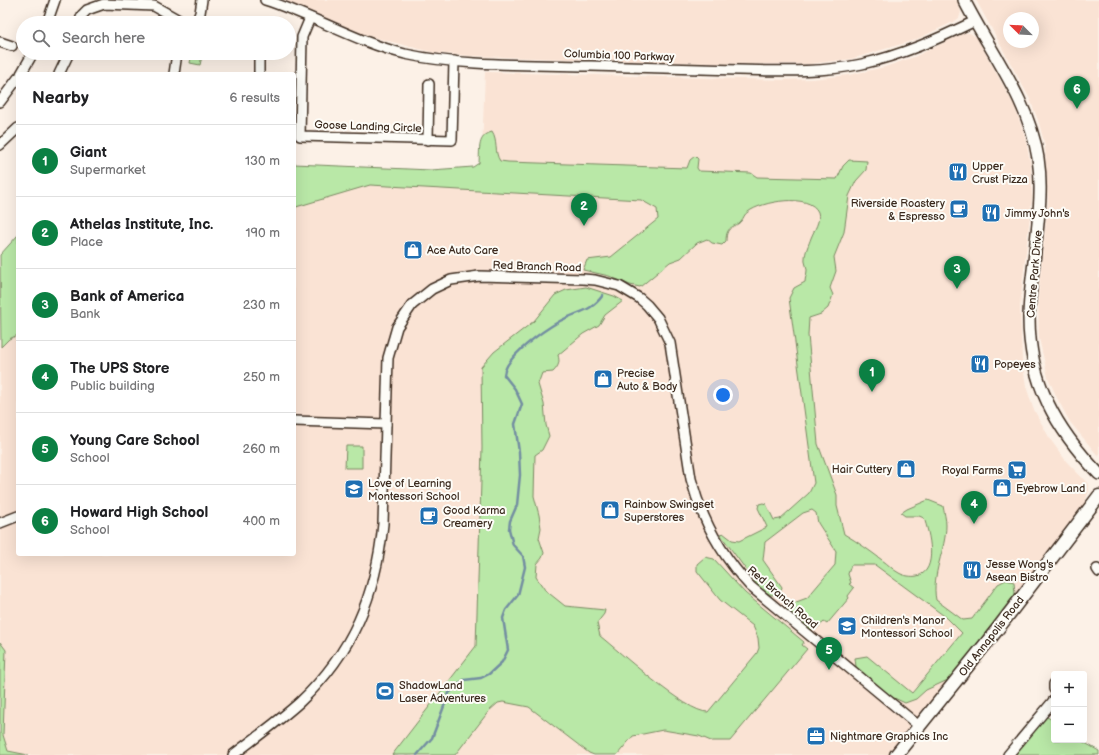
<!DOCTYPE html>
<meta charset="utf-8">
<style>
body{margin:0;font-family:"Balsamiq Sans",sans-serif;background:#f6f6f6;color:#202124}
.controls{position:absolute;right:12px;bottom:12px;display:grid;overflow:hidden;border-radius:4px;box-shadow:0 4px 16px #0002}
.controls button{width:36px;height:36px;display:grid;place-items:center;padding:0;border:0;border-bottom:1px solid #e0e0e0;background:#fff;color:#202124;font:20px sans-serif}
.compass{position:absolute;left:1003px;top:12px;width:36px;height:36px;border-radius:50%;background:#fff;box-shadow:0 4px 16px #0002;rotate:294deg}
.you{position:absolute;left:723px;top:395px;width:14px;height:14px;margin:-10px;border:3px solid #fff;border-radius:50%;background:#1a73e8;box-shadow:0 0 0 6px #1a73e833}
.badge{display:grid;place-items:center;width:26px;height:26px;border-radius:50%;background:#0b8043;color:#fff;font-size:13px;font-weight:700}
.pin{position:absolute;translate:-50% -33px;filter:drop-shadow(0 1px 2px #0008)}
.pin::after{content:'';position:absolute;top:21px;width:14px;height:12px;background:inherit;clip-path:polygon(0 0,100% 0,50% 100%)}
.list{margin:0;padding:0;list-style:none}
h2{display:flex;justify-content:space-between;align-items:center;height:52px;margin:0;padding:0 16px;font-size:17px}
h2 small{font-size:13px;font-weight:400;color:#757577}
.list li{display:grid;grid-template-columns:26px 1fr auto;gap:12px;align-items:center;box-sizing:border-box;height:72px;padding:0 16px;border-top:1px solid #e0e0e0}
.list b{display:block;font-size:15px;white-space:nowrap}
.list p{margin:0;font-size:13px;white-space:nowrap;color:#757577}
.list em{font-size:13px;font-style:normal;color:#757577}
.icon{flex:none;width:22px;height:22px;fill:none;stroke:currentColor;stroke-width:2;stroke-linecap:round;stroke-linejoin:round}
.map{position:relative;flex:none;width:1099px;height:755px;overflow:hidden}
.search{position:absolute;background:#fff;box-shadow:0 4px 16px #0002;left:16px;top:16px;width:280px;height:44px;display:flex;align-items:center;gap:10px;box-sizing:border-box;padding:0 14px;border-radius:22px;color:#757577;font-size:15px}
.panel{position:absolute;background:#fff;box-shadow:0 4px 16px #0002;left:16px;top:72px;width:280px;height:484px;border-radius:4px}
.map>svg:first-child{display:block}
.built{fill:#fae3d4;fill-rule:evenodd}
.green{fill:#b9e8a7;stroke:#7a8962}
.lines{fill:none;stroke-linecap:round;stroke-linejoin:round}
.stream{stroke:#738ea1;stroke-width:2.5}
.minor-casing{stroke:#3b2a1e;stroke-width:12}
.tertiary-casing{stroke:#3b2a1e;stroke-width:14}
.secondary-casing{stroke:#3b2a1e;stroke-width:15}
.minor{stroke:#fdfcf7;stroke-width:9}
.tertiary{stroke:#fdfcf7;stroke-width:11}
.secondary{stroke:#fdfcf7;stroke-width:12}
.labels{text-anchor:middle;stroke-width:4;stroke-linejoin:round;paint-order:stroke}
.street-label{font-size:11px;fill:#3b2a1e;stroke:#fdfcf7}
.poi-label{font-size:11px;fill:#3b2a1e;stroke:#fdfcf7;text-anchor:start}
</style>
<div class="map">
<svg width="1099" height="755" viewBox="0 0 1099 755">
<rect width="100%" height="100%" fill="#fcf1e7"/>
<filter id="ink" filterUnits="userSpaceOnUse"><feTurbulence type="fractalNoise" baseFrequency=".025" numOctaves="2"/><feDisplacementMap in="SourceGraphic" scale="8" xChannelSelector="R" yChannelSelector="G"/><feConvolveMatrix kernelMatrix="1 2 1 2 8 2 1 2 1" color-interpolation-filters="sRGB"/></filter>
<g filter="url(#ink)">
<g class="built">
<path d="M283 0H957L961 12 959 18 953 22 915 40 851 59 809 64H747L472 56 435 53 365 35Z"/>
<path d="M976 0H1099V457L1070 422 1057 398 1048 377 1039 338 1038 297 1048 202 1045 146 1039 123 1030 99ZM1009 18H1033V42H1009Z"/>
<path d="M964 33H970L977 38 1015 107 1025 137 1031 166 1032 197 1020 306 1022 360 1026 386 1033 408 1050 439 1066 461 1088 484 1089 490 1085 503 979 643 888 755H0V343L18 335V554H294V203L348 176H481L485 72 782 80 813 79 849 75 885 67 914 57Z"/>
</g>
<g class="green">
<path d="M192 53H200L202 56 200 65 190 63Z"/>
<path d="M492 132C498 141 494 152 500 161L508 162 687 168 690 160 695 156 698 159 697 168 699 171 751 173 757 177 837 179 843 166 849 160 867 161 866 170 856 181 849 196 844 232 834 257 836 271 830 288 833 295 828 308 821 314 809 318 808 335 818 444 837 495V506L844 534C858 542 870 551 882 560 888 564 893 570 899 573 904 576 912 577 917 576 939 571 929 532 924 518L919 516H905L901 513 907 509 928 500 943 506C944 512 946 519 946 525 946 550 931 574 936 600L963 620 972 619 998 584 1006 580 1014 582 1015 594 950 679 926 690 916 699 905 703 890 696 856 667 855 658 867 656 912 693 962 633 947 618 875 565H851L848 574 851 583 849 584 854 588 848 596 849 598 827 624 824 622 816 629H807L786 611 788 605 807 598 835 565 836 551 818 523 816 513 812 510 803 513 765 542 763 560 782 587 780 594 771 595 760 589 720 534 723 533 732 540 739 541 767 527 758 508 759 504 763 503 766 504 774 520 780 519 809 493 814 483 789 298 794 288 805 282C805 278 807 274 807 270 807 266 804 262 805 258 805 252 809 244 811 238 814 230 821 221 818 212 810 193 762 201 748 212 744 214 744 218 741 221 736 228 726 224 726 241L722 245 712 243 707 239 697 243 681 258 670 262 640 287 630 285 609 276 583 270 587 260 611 257 658 219 657 209 641 200 370 185 296 207 294 217V164L431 170 473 167 479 163C480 149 477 136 492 132Z"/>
<path d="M18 235V335L9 339 1 347 0 255Z"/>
<path d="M586 287 614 296 623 301 605 315 599 325 583 334 558 355C560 362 559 366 553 372L542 373 538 384 544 404 546 425 549 436 542 450 535 455 534 496 539 515 541 528 539 538 544 553 542 558 537 564 536 577 545 590 565 606 605 610 604 614 597 623 600 636C619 651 686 713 708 712L757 653 759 648 758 638 753 626 720 600 697 571V564L705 557 714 559 745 593 804 642 802 645 807 649 730 741H711L699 736 663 730 633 736 617 755H594L589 753 529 707 503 702 498 703 489 711 455 755H392L476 646 482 448 481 367 494 352 534 321 555 295 566 290Z"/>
<path d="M346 446H362V468H345Z"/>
<path d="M0 642 6 650 3 735 8 751 28 755H0Z"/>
<path d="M1042 714 1054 721V740H1080L1099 751V755H1008Z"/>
</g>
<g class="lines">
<path class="stream" d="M417 755 432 738 449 693 464 680 481 678 489 674 502 662 508 650 503 618 506 610 518 595 525 567 523 556 513 545 509 529 510 521 517 505 520 475 519 452 515 424 522 404 515 389 504 375C505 357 544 330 560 321 578 311 590 313 603 295"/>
<defs>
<g id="minor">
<path d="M265 0C313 15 356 42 405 54 465 67 530 64 591 66 640 67 689 69 738 70 780 71 821 73 862 64 902 55 938 39 975 21"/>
<path d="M310 18 302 37 300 136 452 140 454 61"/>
<path d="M47 23 55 0"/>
<path d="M79 23 82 15 87 10 104 4 154 6 184 23"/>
<path d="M196 23 200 13 202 0"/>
<path d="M0 42 12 46"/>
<path d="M21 74 33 53"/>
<path d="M59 74 69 53"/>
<path d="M174 74 177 53"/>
<path d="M259 74V53"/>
<path d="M0 102 18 78"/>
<path d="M428 140 429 84"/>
<path d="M0 145 18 128"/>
<path d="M294 421 386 424"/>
<path d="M0 523 18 516"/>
<path d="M1097 569 1099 572"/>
<path d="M1054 684V689"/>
<path d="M233 755C255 738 279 721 300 702 353 652 376 595 383 524L388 358 397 327 412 305 432 289 451 280 479 276 583 279 595 280 619 286 639 298 647 305 658 318 670 343 691 479C702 520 721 555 750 586L919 726"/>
<path d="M1008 755 1054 700"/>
</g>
<path id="tertiary" d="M964 0C990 52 1029 100 1038 158 1043 190 1038 221 1035 252 1033 274 1029 296 1029 318 1029 382 1056 429 1099 474"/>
<path id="secondary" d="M896 755 996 631 1099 496"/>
</defs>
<use href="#minor" class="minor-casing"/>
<use href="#tertiary" class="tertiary-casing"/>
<use href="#secondary" class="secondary-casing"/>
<use href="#minor" class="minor"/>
<use href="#tertiary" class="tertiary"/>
<use href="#secondary" class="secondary"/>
</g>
</g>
<defs>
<symbol id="restaurant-square" viewBox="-11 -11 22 22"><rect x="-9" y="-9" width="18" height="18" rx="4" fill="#1f6fb2" stroke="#fdfcf7"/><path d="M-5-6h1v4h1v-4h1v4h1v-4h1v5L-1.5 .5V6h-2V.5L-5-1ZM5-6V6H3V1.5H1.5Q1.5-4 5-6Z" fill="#fff"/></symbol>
<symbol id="cafe-square" viewBox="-11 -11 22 22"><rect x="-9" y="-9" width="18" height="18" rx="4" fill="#1f6fb2" stroke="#fdfcf7"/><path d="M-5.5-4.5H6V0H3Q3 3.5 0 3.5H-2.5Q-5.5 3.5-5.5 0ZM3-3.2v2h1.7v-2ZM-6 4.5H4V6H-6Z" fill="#fff"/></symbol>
<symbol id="shop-square" viewBox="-11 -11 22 22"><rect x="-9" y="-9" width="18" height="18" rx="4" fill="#1f6fb2" stroke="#fdfcf7"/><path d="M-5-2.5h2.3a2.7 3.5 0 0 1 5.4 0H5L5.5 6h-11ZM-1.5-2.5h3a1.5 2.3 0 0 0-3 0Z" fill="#fff"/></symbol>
<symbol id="supermarket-square" viewBox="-11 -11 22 22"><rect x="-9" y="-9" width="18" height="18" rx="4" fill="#1f6fb2" stroke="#fdfcf7"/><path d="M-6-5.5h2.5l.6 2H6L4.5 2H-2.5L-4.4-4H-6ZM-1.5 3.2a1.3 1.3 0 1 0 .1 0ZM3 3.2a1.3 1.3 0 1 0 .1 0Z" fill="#fff"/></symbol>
<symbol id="school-square" viewBox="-11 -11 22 22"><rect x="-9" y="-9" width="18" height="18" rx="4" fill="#1f6fb2" stroke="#fdfcf7"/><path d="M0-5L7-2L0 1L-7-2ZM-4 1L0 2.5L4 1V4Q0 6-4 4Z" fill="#fff"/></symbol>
<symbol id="stadium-square" viewBox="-11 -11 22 22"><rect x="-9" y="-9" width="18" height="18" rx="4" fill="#1f6fb2" stroke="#fdfcf7"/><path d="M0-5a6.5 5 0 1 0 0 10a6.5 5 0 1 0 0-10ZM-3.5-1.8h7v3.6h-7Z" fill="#fff"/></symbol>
<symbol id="office-square" viewBox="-11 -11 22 22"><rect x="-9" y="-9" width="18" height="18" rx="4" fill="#1f6fb2" stroke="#fdfcf7"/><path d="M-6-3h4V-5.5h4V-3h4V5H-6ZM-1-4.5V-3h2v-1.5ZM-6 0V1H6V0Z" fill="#fff"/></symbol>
</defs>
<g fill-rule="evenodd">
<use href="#restaurant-square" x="947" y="161" width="22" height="22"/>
<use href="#cafe-square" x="948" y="198" width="22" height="22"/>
<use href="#restaurant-square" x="980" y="202" width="22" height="22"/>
<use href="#shop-square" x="402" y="239" width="22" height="22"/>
<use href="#restaurant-square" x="969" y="353" width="22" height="22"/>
<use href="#shop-square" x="592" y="368" width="22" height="22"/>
<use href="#shop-square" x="895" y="458" width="22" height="22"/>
<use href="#supermarket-square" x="1006" y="459" width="22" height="22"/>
<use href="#shop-square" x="991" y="477" width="22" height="22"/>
<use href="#school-square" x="343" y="478" width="22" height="22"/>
<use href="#shop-square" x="599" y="499" width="22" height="22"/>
<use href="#cafe-square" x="418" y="505" width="22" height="22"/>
<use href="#restaurant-square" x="961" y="559" width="22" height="22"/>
<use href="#school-square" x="836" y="615" width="22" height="22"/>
<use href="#stadium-square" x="374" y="680" width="22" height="22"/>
<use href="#office-square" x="805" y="725" width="22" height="22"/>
</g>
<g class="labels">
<g class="street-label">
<text transform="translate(619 55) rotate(2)" y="4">Columbia 100 Parkway</text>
<text transform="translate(368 126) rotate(2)" y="4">Goose Landing Circle</text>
<text transform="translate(537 266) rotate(2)" y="4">Red Branch Road</text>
<text transform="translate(1034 274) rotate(-85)" y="4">Centre Park Drive</text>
<text transform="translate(783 597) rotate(41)" y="4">Red Branch Road</text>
<text transform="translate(991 636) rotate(-52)" y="4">Old Annapolis Road</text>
</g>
<g class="poi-label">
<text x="972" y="170">Upper<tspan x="972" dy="13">Crust Pizza</tspan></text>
<text x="945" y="207" text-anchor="end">Riverside Roastery<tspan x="945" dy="13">&amp; Espresso</tspan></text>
<text x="1005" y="217">Jimmy John's</text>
<text x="427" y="254">Ace Auto Care</text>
<text x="994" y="368">Popeyes</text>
<text x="617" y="377">Precise<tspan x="617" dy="13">Auto &amp; Body</tspan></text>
<text x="892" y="473" text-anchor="end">Hair Cuttery</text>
<text x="1003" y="474" text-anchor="end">Royal Farms</text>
<text x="368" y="487">Love of Learning<tspan x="368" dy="13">Montessori School</tspan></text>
<text x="1016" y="492">Eyebrow Land</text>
<text x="624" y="508">Rainbow Swingset<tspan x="624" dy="13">Superstores</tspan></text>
<text x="443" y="514">Good Karma<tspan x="443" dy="13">Creamery</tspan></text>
<text x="986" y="568">Jesse Wong's<tspan x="986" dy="13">Asean Bistro</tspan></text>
<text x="861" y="624">Children's Manor<tspan x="861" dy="13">Montessori School</tspan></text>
<text x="399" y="689">ShadowLand<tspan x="399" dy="13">Laser Adventures</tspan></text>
<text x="830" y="740">Nightmare Graphics Inc</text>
</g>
</g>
</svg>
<div class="controls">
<button>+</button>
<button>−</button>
</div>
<svg class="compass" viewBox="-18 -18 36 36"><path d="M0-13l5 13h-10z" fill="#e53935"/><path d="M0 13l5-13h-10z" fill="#757577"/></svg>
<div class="you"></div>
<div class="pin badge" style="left:872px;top:392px">1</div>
<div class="pin badge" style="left:584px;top:226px">2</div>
<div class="pin badge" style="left:957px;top:289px">3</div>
<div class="pin badge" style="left:974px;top:524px">4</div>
<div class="pin badge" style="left:829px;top:670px">5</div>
<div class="pin badge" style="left:1077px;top:109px">6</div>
<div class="search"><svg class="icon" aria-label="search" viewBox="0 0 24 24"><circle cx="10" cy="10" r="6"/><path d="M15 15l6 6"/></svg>Search here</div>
<section class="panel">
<h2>Nearby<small>6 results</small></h2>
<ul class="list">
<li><span class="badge">1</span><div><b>Giant</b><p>Supermarket</p></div><em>130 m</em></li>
<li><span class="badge">2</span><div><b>Athelas Institute, Inc.</b><p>Place</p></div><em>190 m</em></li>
<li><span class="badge">3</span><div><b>Bank of America</b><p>Bank</p></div><em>230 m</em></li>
<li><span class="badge">4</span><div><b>The UPS Store</b><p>Public building</p></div><em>250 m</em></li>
<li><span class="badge">5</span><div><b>Young Care School</b><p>School</p></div><em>260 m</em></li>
<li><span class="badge">6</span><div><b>Howard High School</b><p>School</p></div><em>400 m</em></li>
</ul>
</section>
</div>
